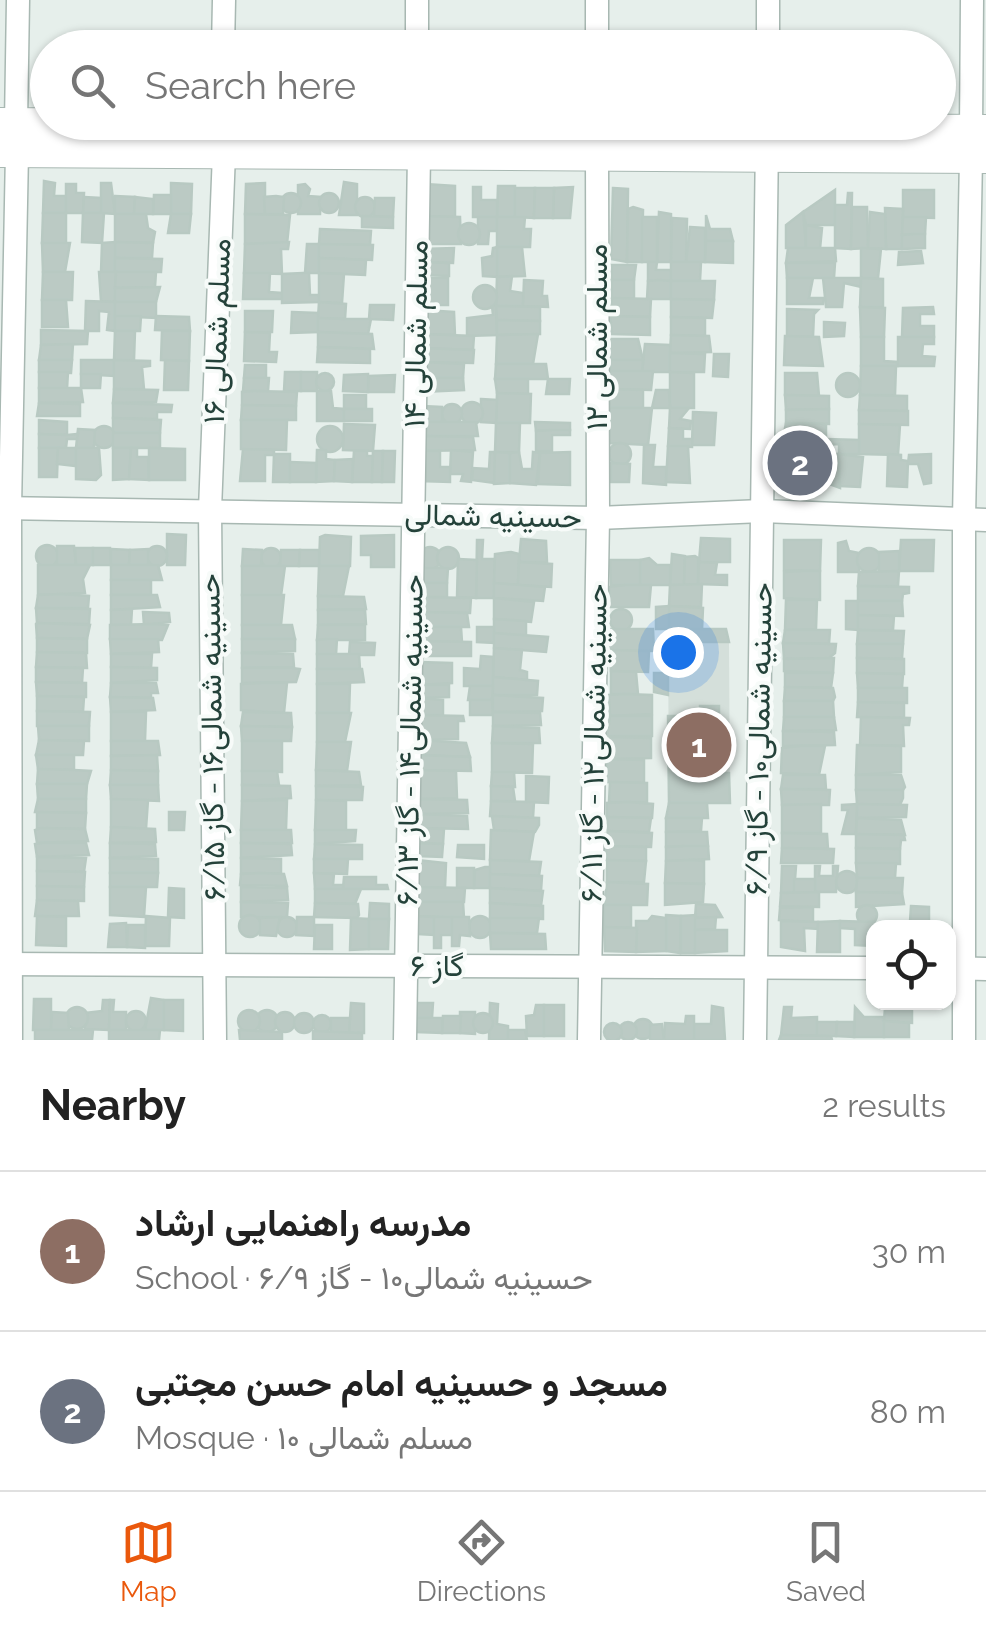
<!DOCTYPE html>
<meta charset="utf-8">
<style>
body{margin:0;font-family:Raleway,Vazirmatn,sans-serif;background:#f2f2f2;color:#222}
.controls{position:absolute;right:30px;bottom:30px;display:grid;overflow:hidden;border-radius:20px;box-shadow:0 2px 8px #0004}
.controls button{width:90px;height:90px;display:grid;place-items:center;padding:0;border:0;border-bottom:2px solid #e0e0e0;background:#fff;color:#222;font:50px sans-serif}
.you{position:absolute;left:678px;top:652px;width:35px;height:35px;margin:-25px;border:8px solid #fff;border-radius:50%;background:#1a73e8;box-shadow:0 0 0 15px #1a73e833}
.badge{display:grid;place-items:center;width:65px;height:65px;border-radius:50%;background:#ea580c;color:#fff;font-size:32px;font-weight:700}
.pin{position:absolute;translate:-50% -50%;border:5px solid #fff;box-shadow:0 2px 10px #0006}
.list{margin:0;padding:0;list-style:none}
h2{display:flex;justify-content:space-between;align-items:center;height:130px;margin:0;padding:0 40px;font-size:42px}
h2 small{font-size:32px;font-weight:400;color:#767676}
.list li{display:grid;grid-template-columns:65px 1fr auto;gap:30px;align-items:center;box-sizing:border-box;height:160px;padding:0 40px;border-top:2px solid #e0e0e0}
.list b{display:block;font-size:38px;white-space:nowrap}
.list p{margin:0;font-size:32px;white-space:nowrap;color:#767676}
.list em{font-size:32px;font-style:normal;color:#767676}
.icon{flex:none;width:55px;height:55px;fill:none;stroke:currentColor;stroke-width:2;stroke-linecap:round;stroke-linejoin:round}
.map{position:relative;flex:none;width:986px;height:1040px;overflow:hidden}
.search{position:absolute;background:#fff;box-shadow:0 2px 8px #0004;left:30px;right:30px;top:30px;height:110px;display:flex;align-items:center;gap:25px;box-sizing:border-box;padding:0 35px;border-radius:55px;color:#767676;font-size:38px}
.sheet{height:450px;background:#fff}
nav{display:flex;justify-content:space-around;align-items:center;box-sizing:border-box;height:140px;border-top:2px solid #e0e0e0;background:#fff;font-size:28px;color:#767676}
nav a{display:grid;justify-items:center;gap:5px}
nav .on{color:#ea580c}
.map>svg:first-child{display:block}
.built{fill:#d4dfda}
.building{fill:#bbcac4;stroke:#b8c9c2;stroke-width:2.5}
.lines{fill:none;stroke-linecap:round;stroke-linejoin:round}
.minor-casing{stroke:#a8b8b2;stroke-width:25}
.tertiary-casing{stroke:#a8b8b2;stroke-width:32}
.secondary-casing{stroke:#a4bbb3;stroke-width:32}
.minor{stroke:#fff;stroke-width:22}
.tertiary{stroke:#fff;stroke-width:30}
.secondary{stroke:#fff;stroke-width:30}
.labels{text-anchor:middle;stroke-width:8;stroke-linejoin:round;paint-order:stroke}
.street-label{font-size:30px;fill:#24423a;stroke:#f7fbf9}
</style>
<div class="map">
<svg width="986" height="1040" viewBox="0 0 986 1040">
<rect width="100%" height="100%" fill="#e6efeb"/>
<path class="built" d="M668 642H729L730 803H669Z"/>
<g class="building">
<path d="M44 181 55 183 54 196H66V213H43Z"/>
<path d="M344 182 357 184V215H339Z"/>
<path d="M101 183H111L115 214 101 213Z"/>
<path d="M171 183 192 184 191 214H171Z"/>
<path d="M265 183V214H245L246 184Z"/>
<path d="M66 184H76V193H84L83 213H66Z"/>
<path d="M305 184 310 189 308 196 321 197 320 214H298V185Z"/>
<path d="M425 184 455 186V217L422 216Z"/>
<path d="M498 186H515V217H497Z"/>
<path d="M473 187H481V200H497V217H473Z"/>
<path d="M573 187 570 218H553L554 188Z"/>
<path d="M515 188H535L534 218 515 217Z"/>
<path d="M535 188H554L553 218H534Z"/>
<path d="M613 188 628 189 627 262 611 259Z"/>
<path d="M835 190V225H806L803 212Z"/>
<path d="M903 190H934V218L903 217Z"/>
<circle cx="291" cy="203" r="10"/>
<circle cx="329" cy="203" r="10"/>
<path d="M848 193H852L851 249 835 248V205H847Z"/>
<path d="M154 195H171V214H153Z"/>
<path d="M115 196 135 197 134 214H115Z"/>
<path d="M276 196 284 197 283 214H265L264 197Z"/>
<circle cx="365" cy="207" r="10"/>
<path d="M84 197 101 198V213H83Z"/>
<path d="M135 197 153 199V214H134Z"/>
<path d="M375 198H394L393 217 374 216Z"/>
<path d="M633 207 643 210 642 262H627L628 209Z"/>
<path d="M852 207H867L868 248 851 249Z"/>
<path d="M885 208 903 209 902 249H886Z"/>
<path d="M659 212 671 214V262H657Z"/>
<path d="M803 212 806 248H786V225Z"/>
<path d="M870 212 885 214 886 249 868 248Z"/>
<path d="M43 213H66V244L42 243Z"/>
<path d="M83 213H104L102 243 82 242Z"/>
<path d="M115 214H146L148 228 155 232 153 243 115 242Z"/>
<path d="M171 214H191L189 233H168Z"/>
<path d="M245 214 290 215 287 244H245Z"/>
<path d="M706 215 710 229H730L733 241H706Z"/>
<path d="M362 216 393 217V228L362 227Z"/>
<path d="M422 216 460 217 461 244H423Z"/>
<path d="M478 217H497V231H489L488 244H478Z"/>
<path d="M497 217H525L524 229H531L530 247H497Z"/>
<rect x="642" y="217" width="15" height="45"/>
<path d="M903 217H926L925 234 902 235Z"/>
<path d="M672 218 687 219 686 262H671Z"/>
<circle cx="469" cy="234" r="11"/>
<path d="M806 225 822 228 820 249 806 248Z"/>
<path d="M690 227 705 228V262H686Z"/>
<path d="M320 229 371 231 370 245 319 244Z"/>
<path d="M914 234H925V248L902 249V235Z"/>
<path d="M706 241H733V263L705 262Z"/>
<path d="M115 242 153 243 152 258H115Z"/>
<path d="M115 242V272H101L102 243Z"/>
<path d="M289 242 288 249H281L282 274 244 273 245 244Z"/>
<path d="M42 243H70L65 272H43Z"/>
<path d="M307 244H319V273H305Z"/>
<path d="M319 244 373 245 372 260 319 258Z"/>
<path d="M497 247H522L525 276 497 277Z"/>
<path d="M497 247V277L483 276 482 258 492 256 493 248Z"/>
<path d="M454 248 453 263 421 262 422 249Z"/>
<path d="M788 248H835L836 261 786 263Z"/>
<path d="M861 248 881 249 878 278H861Z"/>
<path d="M899 252 921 251 923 263 898 265Z"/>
<path d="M115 258 162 259 161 272H115Z"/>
<path d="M319 258 366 260 365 275 319 273Z"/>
<path d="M421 262 449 263V276L421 275Z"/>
<path d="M648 262H657L656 270H671V281H648Z"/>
<path d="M671 262H701L700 281H671Z"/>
<path d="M786 263H835L834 278H787Z"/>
<path d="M612 265H636L634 280H612Z"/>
<path d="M43 272H73L72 300H42Z"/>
<path d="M99 272H116L115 302 101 301Z"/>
<path d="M116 272H156L155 287 115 288Z"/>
<path d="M244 273H270L269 292 282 293 283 299H243Z"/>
<path d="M303 273H309L310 295H319V302L282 303V274Z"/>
<path d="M319 273 344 274 342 303 319 302Z"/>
<path d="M512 276 510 291 523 293V306H496L497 277Z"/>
<path d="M423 278H448V305H422Z"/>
<path d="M787 278H813L809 298H824L823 304H787Z"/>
<path d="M823 278H861V287L844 283 842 307H826Z"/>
<path d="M861 278 883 279V307H860Z"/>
<path d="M524 280 543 281 542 296H547L548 307 523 306Z"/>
<path d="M612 280H634V299L612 298Z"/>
<path d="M659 280 671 281V299H647L648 281Z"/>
<path d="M671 281H715L714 300 671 299Z"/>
<circle cx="485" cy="297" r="12"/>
<path d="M160 287 156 302H115V288Z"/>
<path d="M612 298 651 299 650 317 610 316Z"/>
<path d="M671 299 714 300 712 318 671 317Z"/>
<path d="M42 300H66L68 327H42Z"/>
<path d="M86 301 115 302V331L107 330 109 312 99 311V331H85Z"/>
<path d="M115 302H156V318L115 316Z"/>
<path d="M319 302 346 304 345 319 318 318Z"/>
<path d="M370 305H394L393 320 369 319Z"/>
<path d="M492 306H496L497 335 467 336V318L493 315Z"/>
<path d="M496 306 540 307V321L497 320Z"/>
<path d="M860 307 885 308 884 337H861Z"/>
<path d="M933 307 934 314H920V326H934V337H902L903 308Z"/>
<path d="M787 309 818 310 814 314 813 337 787 336Z"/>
<path d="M423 310 454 312 455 335 422 334Z"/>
<path d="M245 311H273L272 332H245Z"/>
<path d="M292 312 318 313V332L291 333Z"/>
<path d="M115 316H141L140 331H115Z"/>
<path d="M156 316 189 317 190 331 155 330Z"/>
<path d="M610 316 650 317V335L612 334Z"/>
<path d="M671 317 705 318V336L671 335Z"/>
<path d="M318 318 345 319H371L368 334H363L318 332Z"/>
<path d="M497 320 540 321V334L497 335Z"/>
<path d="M824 322 845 323 844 336 824 337Z"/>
<path d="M41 330 88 331 87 344 41 345Z"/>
<path d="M115 331H135L134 360H114Z"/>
<path d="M162 331H190L189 361 161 360Z"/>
<path d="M245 332 270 333 269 352H277L276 362 244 361Z"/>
<path d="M318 332 372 334 374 349 318 347Z"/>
<path d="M422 334 474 336 473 350 420 348Z"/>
<path d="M538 334 533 364H496L497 335Z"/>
<path d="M671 335 709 336 711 352 670 353Z"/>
<path d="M785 336 819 337 823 366 784 365Z"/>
<path d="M861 337H884V361L898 362V366H861Z"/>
<path d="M898 337H934V344H923L922 356 935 357 934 366H898Z"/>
<path d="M610 339H638L643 360H610Z"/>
<path d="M73 344 72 360H39L41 345Z"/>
<path d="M645 344 670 345V372H642Z"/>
<path d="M318 347 370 349V363L317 362Z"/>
<path d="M420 348 474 350 473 363 420 362Z"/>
<path d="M670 353 705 354 704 372H670Z"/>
<path d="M714 354H729L728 377 713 376Z"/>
<path d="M39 360H72L71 373 39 372Z"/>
<path d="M81 360H114V376L81 374Z"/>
<path d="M114 360 150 361V366L142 367 144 389H114Z"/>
<path d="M165 360 189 361 188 390H164Z"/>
<path d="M610 360H643L642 372 610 371Z"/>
<path d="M422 362 464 364 463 378H422Z"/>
<path d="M496 364H546L548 379H495Z"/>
<path d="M245 365H266V378H244Z"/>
<path d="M861 366H896L895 395H860Z"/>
<path d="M610 371H653L651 390 610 389Z"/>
<path d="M39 372H68L67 389 39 388Z"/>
<path d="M285 372H301V391H284Z"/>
<rect x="301" y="372" width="16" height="19"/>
<path d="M670 372 694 373V408H670Z"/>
<circle cx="848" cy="385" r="12"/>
<circle cx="325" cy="382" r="9"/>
<path d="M785 373H817L819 396 785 395Z"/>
<path d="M81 374H101L100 388H81Z"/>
<path d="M368 374V392L343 391 344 375Z"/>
<path d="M395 375 394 392H368L369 376Z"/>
<path d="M244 378H269L268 391H243Z"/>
<path d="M422 378H463L464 390 422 392Z"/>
<path d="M495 379H528V394L497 393Z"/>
<path d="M548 379H570L569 394H546Z"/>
<path d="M39 388H81L83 402 39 403Z"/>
<path d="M114 389 158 390 156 402 113 403Z"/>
<path d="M610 389 643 390V408H609Z"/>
<path d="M656 390H669L670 408H652Z"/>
<path d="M254 391 297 392 296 406 242 405V392Z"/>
<path d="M317 391H331L333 408 344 409V421H317Z"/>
<path d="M497 393 531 394 530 423H496Z"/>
<rect x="344" y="395" width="22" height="14"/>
<path d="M785 395 829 396V409L786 410Z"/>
<path d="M860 395 907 396V411L859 410Z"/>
<path d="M481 399 497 400 496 423 481 422Z"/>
<circle cx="472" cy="413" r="11"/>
<path d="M39 403 80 404V416H37Z"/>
<path d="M113 403 145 404 172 405 171 412H157V419L113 418Z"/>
<circle cx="452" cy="414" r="10"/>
<path d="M242 405 296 406V420H241Z"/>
<path d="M422 406 442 407V422H422Z"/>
<path d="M609 408H652L648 445 609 443Z"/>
<path d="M670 408H689L680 419 691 421 690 429 669 428Z"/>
<rect x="344" y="409" width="28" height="12"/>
<path d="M786 410 829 409V424L786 423Z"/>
<path d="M859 410 908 411V425L859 424Z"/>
<path d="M693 412 716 413 714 445H692Z"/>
<path d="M113 418 161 420 160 433H113Z"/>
<path d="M39 420 67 422V435L39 434Z"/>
<path d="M241 420H287L286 450 241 449Z"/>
<path d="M422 422H476L478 436H421Z"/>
<path d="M535 422 570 423V430L536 431Z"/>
<path d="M496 423H520L519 452H495Z"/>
<path d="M786 423 826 424V439L783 438Z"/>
<path d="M344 424 375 425 373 451 343 450Z"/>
<path d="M859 424 900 425 898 455 859 454Z"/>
<circle cx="104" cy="437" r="11"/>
<circle cx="330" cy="439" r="13"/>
<path d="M669 428 683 429V439H692V447L668 446Z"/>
<path d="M78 429 95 430 94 448H76Z"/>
<path d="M552 430H570V435H552V451H536V431Z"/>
<rect x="113" y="433" width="47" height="15"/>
<path d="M39 434 67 435 78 434 77 439H67L66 448H39Z"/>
<path d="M421 436 473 437 475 450 421 451Z"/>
<path d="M786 439H826L825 454H784Z"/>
<path d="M826 439 859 440V454H839V444L826 445Z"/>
<circle cx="620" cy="454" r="11"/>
<path d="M644 445H655L653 467H666V485L643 483Z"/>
<path d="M668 446H688L690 483 666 482Z"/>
<path d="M39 448H58L57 477H39Z"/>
<path d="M58 448H76V466L57 464Z"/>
<path d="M76 448H99L101 475 96 480 76 479Z"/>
<path d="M113 448H131L129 479 113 480Z"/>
<path d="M131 448H137V457H148L149 480 129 479Z"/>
<path d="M149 448 185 449V480H149Z"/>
<path d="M243 449 274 450V455H265V481H240Z"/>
<path d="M317 450H326V459L335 460 334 481 316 482Z"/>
<path d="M451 450 473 452 471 482 461 481 463 474H450Z"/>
<path d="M354 451H367V456H373L372 482H352Z"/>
<path d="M373 451H383L382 482H372Z"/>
<path d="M383 451H395L394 482H382Z"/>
<path d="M421 451H440V467H450V482L420 481Z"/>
<path d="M490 452H495V483L472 480 473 468 489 469Z"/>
<path d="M495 452 510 453V483L494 484Z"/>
<path d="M519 452 522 469H532L533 452 540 453 536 485 510 483V453Z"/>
<path d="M570 452V485L538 484 540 453Z"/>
<path d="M274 454H290V482H273Z"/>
<path d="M784 454 829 455V484L783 483Z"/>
<path d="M833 454H839L840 488 829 484Z"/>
<path d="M839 454 863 457 860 487 840 486Z"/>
<path d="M888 454 901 455V460L908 461 907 487 887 486Z"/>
<path d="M931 454V483L924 484 918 464H908L909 455Z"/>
<path d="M353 459 352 482 334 481 335 460Z"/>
<path d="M290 462 316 463V482H290Z"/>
<path d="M611 463 630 464 629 482H611Z"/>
<path d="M167 534 186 535 185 565H167Z"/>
<path d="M325 535 351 537 350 566H319L320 537Z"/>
<path d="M394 535V567H371V555H361V536Z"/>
<path d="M701 538 730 539V562H699Z"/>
<path d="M521 539 546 541 547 562H519Z"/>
<path d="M477 540H483L482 559H495L494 598H476Z"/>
<path d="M784 540H821L820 571 784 570Z"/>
<path d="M901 540H934L933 571H899Z"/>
<path d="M846 541 849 551 859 553V572H838V543Z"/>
<circle cx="47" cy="556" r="11"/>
<circle cx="157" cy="556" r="10"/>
<path d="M57 546H74L76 565H57Z"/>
<circle cx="430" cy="558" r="11"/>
<circle cx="448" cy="558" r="11"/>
<circle cx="869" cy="560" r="12"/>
<path d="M75 548H93V565H76Z"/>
<path d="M93 548H110L111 565H93Z"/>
<circle cx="271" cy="558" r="10"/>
<path d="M111 549 130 550 129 565H111Z"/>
<path d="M148 549V565H129L130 550Z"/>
<path d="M243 549 262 550 261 566H242Z"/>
<path d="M281 550H300L299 566H280Z"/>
<path d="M300 550H319V566H299Z"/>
<path d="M899 551V571L879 572V552Z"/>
<path d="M511 552 519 554 518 585 494 583 495 554Z"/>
<path d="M672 554 685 556 684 585H670Z"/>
<path d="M695 556 698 558V584L684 585 685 557Z"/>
<path d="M649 558 657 565H670V585H640V560Z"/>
<path d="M458 559 477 560 476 598 457 597Z"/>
<path d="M610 560H640V585H611Z"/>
<path d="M519 562 552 564 551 587 518 585Z"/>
<path d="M699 562 717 563 715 575H727V585L698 584Z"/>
<path d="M38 565H90L83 579 85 593 38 595Z"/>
<path d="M111 565H158L162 580H111Z"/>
<path d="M242 566H285L281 596 242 595Z"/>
<path d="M319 566H349L343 596H318Z"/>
<path d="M421 568H448L447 583H420Z"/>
<path d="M803 571H820V600L784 598V572Z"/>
<path d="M899 571 898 586H858L859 572Z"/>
<rect x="111" y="580" width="40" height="15"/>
<rect x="420" y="583" width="27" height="14"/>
<path d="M494 583 545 587 543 601 494 598Z"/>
<path d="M702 584 701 607 669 606 670 585Z"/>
<path d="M625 585H651L649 607H610L609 587Z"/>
<path d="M858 586 909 587V593L903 594 902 601H858Z"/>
<path d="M60 594 89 596 88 608H36L38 595Z"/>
<path d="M111 595H157L160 607 111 610Z"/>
<path d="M242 595H284L281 625H242Z"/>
<path d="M318 596 364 597 366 609 318 610Z"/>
<path d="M418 597 471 598 470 613 420 612Z"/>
<path d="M494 598 534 602 531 622 494 619Z"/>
<path d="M786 600H817L816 629 785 630Z"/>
<path d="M846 601H858V630L846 629Z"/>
<path d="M858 601H902L903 616 858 615Z"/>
<path d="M669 606 703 608 702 630 669 629Z"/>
<path d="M669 606V629H656V607Z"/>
<path d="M36 608 90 609 89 624 37 623Z"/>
<path d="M132 609 131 625H111V610Z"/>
<circle cx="621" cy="620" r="11"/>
<path d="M318 610H365L366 624 318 625Z"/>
<path d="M143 612 169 613 170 622 144 625Z"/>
<path d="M420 612 467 613 469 627H420Z"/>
<path d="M858 615 894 616 893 630H858Z"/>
<path d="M494 619 526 621V636L494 633Z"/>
<path d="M36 624 37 623 90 625 87 639 37 638Z"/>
<path d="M154 624 168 625 162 640 110 639V625Z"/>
<path d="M242 625H292L295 639H242Z"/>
<path d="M318 625H365V640H317Z"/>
<path d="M420 627H461L462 642 420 641Z"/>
<path d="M477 627H494V643L477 642Z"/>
<path d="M609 629H653L654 651 609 650Z"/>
<path d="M669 629H726L729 642H668Z"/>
<path d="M785 630H830L829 644 783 643Z"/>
<path d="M858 630 904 631 903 644H857Z"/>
<path d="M494 633 548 637 546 652 494 648Z"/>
<path d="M37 638 87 639V653L37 652Z"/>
<path d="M110 639H158L159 652 111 654Z"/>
<path d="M242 639H295V651L242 653Z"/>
<path d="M327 639H337L336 655 317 654V640Z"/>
<path d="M420 641 471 642V656H419Z"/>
<path d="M350 642 375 643 374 655H349Z"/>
<path d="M783 643 836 644 835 653 829 658 784 659Z"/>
<path d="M857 644H903L902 659 857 658Z"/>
<path d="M494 648 522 650 520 670 527 672V680L493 677Z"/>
<path d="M610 650 649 651 648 672 611 671Z"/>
<path d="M37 652 86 653 87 668 36 667Z"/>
<path d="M242 653 293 654 294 667 242 668Z"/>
<path d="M111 654H152L151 668 111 667Z"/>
<path d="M317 654H359L360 669H317Z"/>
<path d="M481 656 493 657V686H464V668L480 669Z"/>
<path d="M834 658 833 673 784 671V659Z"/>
<path d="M857 658 904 659V674L857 673Z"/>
<path d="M419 662 452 663V683L419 685Z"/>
<path d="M36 667 83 668 82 683 36 682Z"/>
<path d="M111 667 157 668V680L111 683Z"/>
<path d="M242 668H292L300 669 296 682 242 683Z"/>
<path d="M317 669H362L364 682 317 684Z"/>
<path d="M611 671 636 672 638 694H611Z"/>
<path d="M654 673H668V695L654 692Z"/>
<path d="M785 673H833L831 688 785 687Z"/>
<path d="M857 673 903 674 902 688H858Z"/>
<path d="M493 677 538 681 537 695H493Z"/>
<path d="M36 682 86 683V697L37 696Z"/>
<path d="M111 683H156L158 693H151V698L110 697Z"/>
<path d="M261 683H287L284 713 241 710V684Z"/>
<path d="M317 684H350L349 713H317Z"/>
<path d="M419 685H449V697L419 698Z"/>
<path d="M470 686H493L492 700H468Z"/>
<path d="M785 687 833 688 835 697 833 701H784Z"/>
<path d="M858 688H907V703L858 702Z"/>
<path d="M624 694 652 695V714L610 716 609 695Z"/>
<path d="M493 695 543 698 542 711 493 712Z"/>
<path d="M37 696 84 697 83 712 37 711Z"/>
<path d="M110 697 153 698 155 710 111 712Z"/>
<path d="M419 698 443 700V715H417Z"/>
<path d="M470 700H492L493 715H470Z"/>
<path d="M784 701H833L834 717H784Z"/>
<path d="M858 702 904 703V718L857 717Z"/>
<path d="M700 706H719V773H729L730 803H669L668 716H700Z"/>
<path d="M37 711 90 712 89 726H37Z"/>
<path d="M111 712H146L145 741H111Z"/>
<path d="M243 712 291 713 292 727 241 726Z"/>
<path d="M493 712 540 713 541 725 493 726Z"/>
<path d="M317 713H351L345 742H317Z"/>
<path d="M417 715 463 716 464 721H458V739L419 740Z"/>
<path d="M610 716H652V736H607Z"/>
<path d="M784 717H834L836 730 783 731Z"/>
<path d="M861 717 910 718 909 725H903L904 746 860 745Z"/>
<path d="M38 726H89V741L39 740Z"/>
<path d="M241 726 292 727 291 741H242Z"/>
<path d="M493 726 539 728 540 743H492Z"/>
<path d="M783 731 834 732 835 745 783 746Z"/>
<path d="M610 737 651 738V758L607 759Z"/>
<path d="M39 740 84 741 83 755H36Z"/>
<path d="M419 740 466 743 470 757 416 755Z"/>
<path d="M111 741H158L160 755 111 756Z"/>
<path d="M242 741H282V772L242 771Z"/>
<path d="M317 742H351L347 771 316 770Z"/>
<path d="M492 743 533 744 532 773 492 772Z"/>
<path d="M857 745 901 746V772L856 775Z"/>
<path d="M800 746H825L819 775 781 773 782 748Z"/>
<path d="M36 755H74V770L38 769Z"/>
<path d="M157 755 158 771 111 770V756Z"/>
<path d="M418 755 470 757 471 771 418 770Z"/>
<path d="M607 759 644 760V783L607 782Z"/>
<path d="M38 769 74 770 91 771 87 784H37Z"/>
<path d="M111 770 158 771V785H110Z"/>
<path d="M316 770 359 772 361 785 316 786Z"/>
<path d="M418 770 456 771 457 798 418 799Z"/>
<path d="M242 771H277L279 785H242Z"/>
<path d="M492 772H514L515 787 491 786Z"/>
<path d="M783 775H825L826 789H781Z"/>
<path d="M856 775H901L905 787 903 790H856Z"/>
<path d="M526 776 549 777 548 803 526 802Z"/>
<path d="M610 782 647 783V802H609Z"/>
<path d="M37 784H87L86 799H38Z"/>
<path d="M110 785H158L159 801 111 799Z"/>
<path d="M242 785 290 786 291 798 242 801Z"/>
<path d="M316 786 363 787 362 800H316Z"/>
<path d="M491 786 513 787 515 801H491Z"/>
<path d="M781 789 830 790 829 805H782Z"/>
<path d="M856 790H903V798L900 805 857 804Z"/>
<path d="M38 799H86V813L35 812Z"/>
<path d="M111 799 148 800 146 829 111 827Z"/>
<path d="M418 799 467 800 468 813 419 814Z"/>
<path d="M287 800 286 830H241L242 801Z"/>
<path d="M316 800 346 801V831L315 830Z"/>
<path d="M491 801 534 802 533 818 490 816Z"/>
<path d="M628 802 653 804 652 818 607 817V803Z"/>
<path d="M669 803H707L708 818H666Z"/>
<path d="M821 804V833H782V805Z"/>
<path d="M857 804 907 805 906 817 857 818Z"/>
<path d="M857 804 856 834H842L848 810H842V805Z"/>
<path d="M37 812 86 813 85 829 37 828Z"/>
<path d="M169 812H185L184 830H169Z"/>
<path d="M419 814 467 816 468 829 417 828Z"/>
<path d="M492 816 539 818V825L535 832 494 830Z"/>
<path d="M607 817 651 818 649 832 608 831Z"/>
<path d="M666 818H702L701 831 666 832Z"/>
<path d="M857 818 901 820 905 835 856 834Z"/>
<path d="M111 827 155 829 156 842 110 843Z"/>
<path d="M41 828 85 829 88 841 37 843 35 830Z"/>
<path d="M417 828 444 829 443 844 417 843Z"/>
<path d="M241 830H291L292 843H241Z"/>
<path d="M315 830H356L355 841 315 844Z"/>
<path d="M491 830 534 832 529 861 490 860Z"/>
<path d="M608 831 652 833 651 847 605 846Z"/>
<path d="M666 832H707L708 846 666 847Z"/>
<path d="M782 833 827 834 828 849 782 848Z"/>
<path d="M856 834 904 835 905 840H901L900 849 856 848Z"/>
<path d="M42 843H86L89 855 37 857 35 844Z"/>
<path d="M110 843 155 844 156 856 110 858Z"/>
<path d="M241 843 291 844 292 855 241 858Z"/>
<path d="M417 843 443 844 442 857 417 856Z"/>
<path d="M315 844 362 845V859H314Z"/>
<path d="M458 845H484V859L457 857Z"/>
<path d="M605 846 646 847V861L607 860Z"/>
<path d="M685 846H708L709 859 666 861V847Z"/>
<path d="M782 848 834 849 833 863H781Z"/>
<path d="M856 848 900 849V864L856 863Z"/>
<path d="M37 857 86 858 84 872 37 871Z"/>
<path d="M110 858 158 859V873H110Z"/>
<path d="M241 858 281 859V873L241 874Z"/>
<path d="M314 859H348L347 874 314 873Z"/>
<path d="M417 860 446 863 445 888 417 887Z"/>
<path d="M490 860 541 862 539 876 490 874Z"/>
<path d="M607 860 646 861 644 882H607Z"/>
<path d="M691 860 704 861V884L665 883 666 861Z"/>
<path d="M856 863H896L895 878H857Z"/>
<path d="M782 866H796L794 893H781Z"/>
<path d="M815 866H820L819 876H833V866H838L836 892H815Z"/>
<path d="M485 867H490V888H474L475 870Z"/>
<rect x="457" y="868" width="17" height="20"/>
<circle cx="847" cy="882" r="11"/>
<path d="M37 871 85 872 84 887 37 886Z"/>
<path d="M110 873H158L157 887H110Z"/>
<path d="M261 873 284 874 287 886 240 885 241 874Z"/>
<path d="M314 873 334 874 333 885H344L343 889H315Z"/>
<path d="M490 874 542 876 541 891 490 888Z"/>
<path d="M344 877H376V885H387L388 889H343Z"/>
<path d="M857 878H903L902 893 856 892Z"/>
<path d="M794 879H815V892L794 893Z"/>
<path d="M607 882 648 884 647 905H604Z"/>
<path d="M665 883 704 884 703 902 665 905Z"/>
<path d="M37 886 84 887V901L37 900Z"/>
<path d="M110 887H146L144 917 110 915Z"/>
<path d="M241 887 287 888 288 900 241 902Z"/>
<path d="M417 887 465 888 464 902H417Z"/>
<path d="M169 888 184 889V918L168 917Z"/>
<path d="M490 888 543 891 541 906 490 903Z"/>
<path d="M315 889H361L355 904 315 903Z"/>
<path d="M819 892V907L780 906 781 893Z"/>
<path d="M856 892 902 893 904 904 856 907Z"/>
<path d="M37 900 78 901 79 916H35Z"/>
<path d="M241 902 288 903 287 917H241Z"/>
<path d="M417 902H463L464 918 415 916Z"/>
<path d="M315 903 358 904 359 915 357 918 314 917Z"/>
<path d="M370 903 389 904V919H369Z"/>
<path d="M490 903 543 906V919L490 918Z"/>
<path d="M696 904 715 905 722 917 695 918Z"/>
<circle cx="867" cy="915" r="10"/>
<path d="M604 905H631V928L604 927Z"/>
<path d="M911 906 929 907V922H910Z"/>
<path d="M813 907V922L779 920 780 908Z"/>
<path d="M666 915 681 916 680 953 666 951Z"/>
<path d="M696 915 695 953H681V916Z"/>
<circle cx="250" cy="926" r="11"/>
<path d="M37 916 66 917V946L36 945Z"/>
<path d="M146 916 170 918 169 946H145Z"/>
<path d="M415 916 434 917V935L418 934Z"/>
<path d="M652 916 666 918V951L636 952V921H648Z"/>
<circle cx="480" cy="927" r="11"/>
<circle cx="287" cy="927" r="10"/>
<path d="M280 917 276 936 260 935V918Z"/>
<path d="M297 917H314V936L296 935Z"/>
<path d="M434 917H452V935H441V948H434Z"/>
<path d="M452 917H469L470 936 460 935 459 946H452Z"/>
<path d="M716 917 715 929 695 930V918Z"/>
<path d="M351 918 369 919V949L350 950Z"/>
<path d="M490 918H539L537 933H490Z"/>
<path d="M369 919H389L388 949H369Z"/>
<path d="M781 921 818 922V929L804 928 805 951 781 947Z"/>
<path d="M840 921V952H817L818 922Z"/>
<path d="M840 921 874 922 873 946 855 945V929L840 928Z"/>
<path d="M126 923 127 947H108L110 924Z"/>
<path d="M128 925H145V948L127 947Z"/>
<path d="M315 925H332V949H314Z"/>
<path d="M604 927 637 928 636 952 605 951Z"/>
<path d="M695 930H727V951L695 953Z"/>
<path d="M490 933 545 934 546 949H491Z"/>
<path d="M151 998 164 1000V1030H145Z"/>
<path d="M34 999H51V1030H33Z"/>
<path d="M103 1000H110L109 1030 85 1029 84 1013 102 1011Z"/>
<path d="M110 1000H114L113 1012H126V1030H109Z"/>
<path d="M164 1000H183V1031L164 1030Z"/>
<path d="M351 1003 364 1004V1033H349Z"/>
<path d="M416 1003H433L432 1018H416Z"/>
<path d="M490 1003 498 1004 497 1024 508 1026V1040H489Z"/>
<path d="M536 1005H544V1036H527L526 1016 534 1015Z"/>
<rect x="544" y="1005" width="20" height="31"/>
<path d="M712 1006 723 1008 725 1040H694V1024H711Z"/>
<path d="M784 1007H792L791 1018 817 1017V1036L781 1035Z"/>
<path d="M855 1007 864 1017H884V1037H854Z"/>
<circle cx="77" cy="1018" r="11"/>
<path d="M885 1008H912V1023L884 1021Z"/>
<circle cx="267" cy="1021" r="11"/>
<circle cx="249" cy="1021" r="11"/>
<circle cx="136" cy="1021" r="10"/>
<circle cx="285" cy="1022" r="10"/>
<path d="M52 1012 68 1013 69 1030H51Z"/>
<path d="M460 1012H475V1034L460 1033Z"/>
<circle cx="483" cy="1023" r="10"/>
<circle cx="304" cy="1023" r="10"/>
<circle cx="322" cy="1024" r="9"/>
<path d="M443 1016H461L460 1033H442Z"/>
<path d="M686 1016H694V1040H664L665 1023 685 1024Z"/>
<path d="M331 1018H350L349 1033 331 1032Z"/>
<path d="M416 1018H442V1033L416 1032Z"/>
<circle cx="643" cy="1029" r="10"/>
<path d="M884 1021 909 1023V1037H884Z"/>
<path d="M817 1022H837L836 1036H817Z"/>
<path d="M837 1022H854V1037L836 1036Z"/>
<circle cx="628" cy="1031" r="9"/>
<circle cx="613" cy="1032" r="9"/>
<path d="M662 1024 664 1040H650V1025Z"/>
<path d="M35 1030H93L92 1040H35Z"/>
<path d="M109 1030H160L159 1040H109Z"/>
<path d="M239 1030 282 1032V1040H240Z"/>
<path d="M508 1030H525L527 1040H508Z"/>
<path d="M313 1031 362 1033V1040H313Z"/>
<path d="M781 1035 831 1036 832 1040H779Z"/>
</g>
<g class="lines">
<defs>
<g id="minor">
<path d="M223 48 224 0"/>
<path d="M417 48V0"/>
<path d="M597 48V0"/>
<path d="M768 48V0"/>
<path d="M16 123 18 0"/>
<path d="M971 130 972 0"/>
<path d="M0 508 598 518 762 511 986 520"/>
<path d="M0 964 874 968"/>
<path d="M948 968 986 969"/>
<path d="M11 1040 10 508 17 152"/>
<path d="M215 1040 210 510 224 153"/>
<path d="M405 1040 419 154"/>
<path d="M589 1040 598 518 597 156"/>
<path d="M755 1040 767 141"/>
<path d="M964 1040V519L971 158"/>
</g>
<g id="tertiary">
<path d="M0 123 986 130"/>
<path d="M0 152 986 158"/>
</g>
<path id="secondary" d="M223 124 224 153"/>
</defs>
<use href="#minor" class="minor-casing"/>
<use href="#tertiary" class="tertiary-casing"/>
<use href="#secondary" class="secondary-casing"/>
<use href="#minor" class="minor"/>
<use href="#tertiary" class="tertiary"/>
<use href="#secondary" class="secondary"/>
</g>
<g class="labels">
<g class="street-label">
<text transform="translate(217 331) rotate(-88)" y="10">مسلم شمالی ۱۶</text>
<text transform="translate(416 334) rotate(-89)" y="10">مسلم شمالی ۱۴</text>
<text transform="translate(597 337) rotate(-90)" y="10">مسلم شمالی ۱۲</text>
<text transform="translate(493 516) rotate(1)" y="10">حسینیه شمالی</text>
<text transform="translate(212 737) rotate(-91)" y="10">حسینیه شمالی۱۶ - گاز ۶/۱۵</text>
<text transform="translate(759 739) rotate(-89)" y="10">حسینیه شمالی۱۰ - گاز ۶/۹</text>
<text transform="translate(410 740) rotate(-89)" y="10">حسینیه شمالی۱۴ - گاز ۶/۱۳</text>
<text transform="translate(594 743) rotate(-89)" y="10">حسینیه شمالی۱۲ - گاز ۶/۱۱</text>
<text x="437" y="976">گاز ۶</text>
</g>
</g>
</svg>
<div class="controls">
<button><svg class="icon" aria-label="locate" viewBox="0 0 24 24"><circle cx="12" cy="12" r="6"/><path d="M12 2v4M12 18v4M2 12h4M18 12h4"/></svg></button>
</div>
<div class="you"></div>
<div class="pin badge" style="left:699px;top:745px;background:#8d6e63">1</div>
<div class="pin badge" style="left:800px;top:463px;background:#6b7280">2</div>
<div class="search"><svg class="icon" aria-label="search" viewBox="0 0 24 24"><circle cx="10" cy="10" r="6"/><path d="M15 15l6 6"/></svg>Search here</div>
</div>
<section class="sheet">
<h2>Nearby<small>2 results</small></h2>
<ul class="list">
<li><span class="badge" style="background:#8d6e63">1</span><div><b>مدرسه راهنمایی ارشاد</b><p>School · حسینیه شمالی۱۰ - گاز ۶/۹</p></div><em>30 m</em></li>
<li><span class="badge" style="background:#6b7280">2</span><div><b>مسجد و حسینیه امام حسن مجتبی</b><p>Mosque · مسلم شمالی ۱۰</p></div><em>80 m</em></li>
</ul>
</section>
<nav>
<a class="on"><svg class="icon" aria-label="map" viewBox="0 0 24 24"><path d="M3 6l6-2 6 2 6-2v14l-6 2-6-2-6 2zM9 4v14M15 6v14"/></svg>Map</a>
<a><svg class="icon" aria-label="directions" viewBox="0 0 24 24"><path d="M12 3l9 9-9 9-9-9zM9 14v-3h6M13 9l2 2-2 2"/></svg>Directions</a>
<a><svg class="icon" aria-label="saved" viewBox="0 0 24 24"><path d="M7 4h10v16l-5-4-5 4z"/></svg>Saved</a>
</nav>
